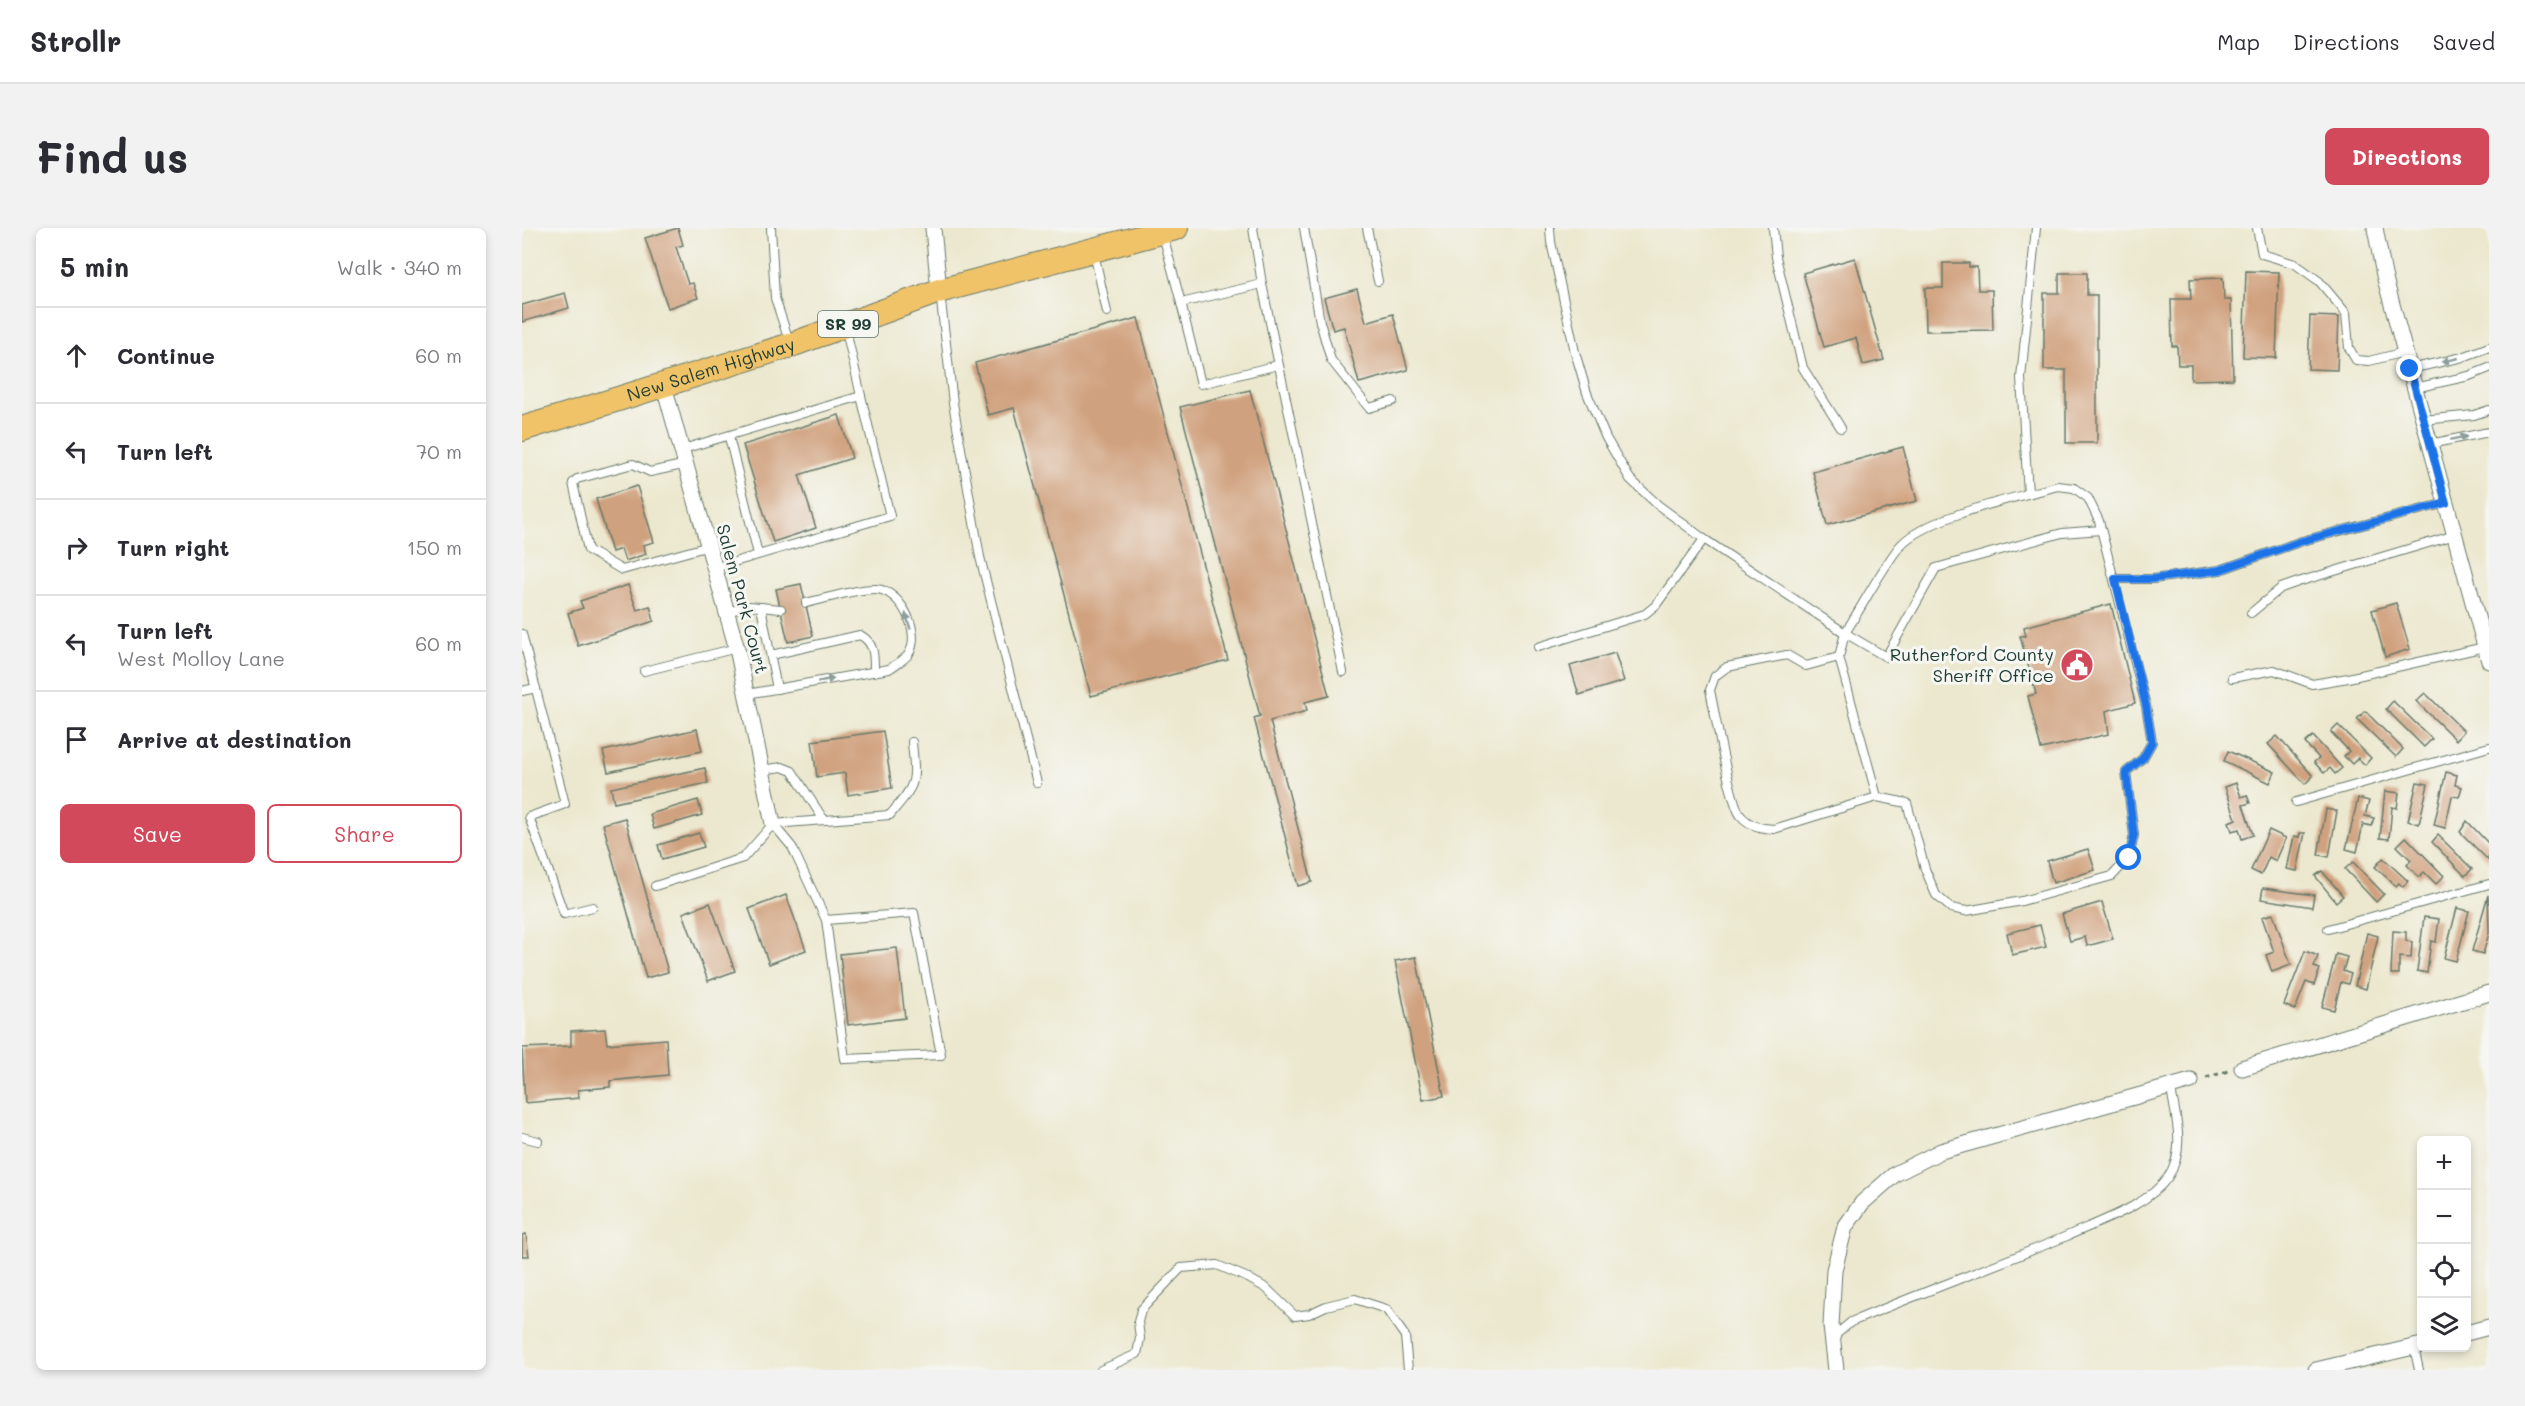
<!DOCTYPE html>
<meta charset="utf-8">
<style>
body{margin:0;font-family:Mali,sans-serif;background:#f2f2f3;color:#2b2b33}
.controls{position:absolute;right:18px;bottom:18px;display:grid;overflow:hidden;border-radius:9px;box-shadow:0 3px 9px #0003}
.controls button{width:54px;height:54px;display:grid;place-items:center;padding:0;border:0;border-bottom:2px solid #e1e1e2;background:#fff;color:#2b2b33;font:30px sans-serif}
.stop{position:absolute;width:18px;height:18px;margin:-14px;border:4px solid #1a73e8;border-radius:50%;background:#fff}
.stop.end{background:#1a73e8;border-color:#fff;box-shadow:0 2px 6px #0008}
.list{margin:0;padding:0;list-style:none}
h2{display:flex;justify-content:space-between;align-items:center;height:78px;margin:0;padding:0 24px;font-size:26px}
h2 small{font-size:20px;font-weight:400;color:#7c7c81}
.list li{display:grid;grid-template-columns:39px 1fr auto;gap:18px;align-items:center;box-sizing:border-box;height:96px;padding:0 24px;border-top:2px solid #e1e1e2}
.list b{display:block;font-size:22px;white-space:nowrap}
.list p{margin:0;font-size:20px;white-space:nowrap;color:#7c7c81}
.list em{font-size:20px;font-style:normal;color:#7c7c81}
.actions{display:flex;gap:12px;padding:18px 24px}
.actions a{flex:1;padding:14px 0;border:2px solid #d1495b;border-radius:9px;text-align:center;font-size:21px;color:#d1495b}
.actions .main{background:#d1495b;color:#fff}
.icon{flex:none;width:33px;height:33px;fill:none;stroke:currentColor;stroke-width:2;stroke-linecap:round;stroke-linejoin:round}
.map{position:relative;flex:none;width:1967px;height:1142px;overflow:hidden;border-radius:9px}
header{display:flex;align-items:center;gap:36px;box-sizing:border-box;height:84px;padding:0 30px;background:#fff;border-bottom:2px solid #e1e1e2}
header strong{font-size:28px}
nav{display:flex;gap:33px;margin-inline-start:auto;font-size:21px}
.intro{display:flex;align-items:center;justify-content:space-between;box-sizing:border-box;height:144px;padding:0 36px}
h1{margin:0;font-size:42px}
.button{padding:15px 27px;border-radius:9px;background:#d1495b;color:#fff;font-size:21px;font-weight:700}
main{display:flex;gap:36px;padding:0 36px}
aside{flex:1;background:#fff;border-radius:9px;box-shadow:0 3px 9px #0003}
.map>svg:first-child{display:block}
.building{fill:#d0a17e}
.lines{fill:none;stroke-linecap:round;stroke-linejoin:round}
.lane-casing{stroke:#67796a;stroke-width:10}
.street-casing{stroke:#67796a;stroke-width:17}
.primary-casing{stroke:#67796a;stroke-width:26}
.path{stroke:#67796a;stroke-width:3;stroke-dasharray:4.5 4.5;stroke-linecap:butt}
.lane{stroke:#fff;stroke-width:8}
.street{stroke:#fff;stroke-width:15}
.primary{stroke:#f1c369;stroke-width:24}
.oneway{fill:#8f9e9a}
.route{stroke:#1a73e8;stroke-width:8}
.labels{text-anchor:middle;stroke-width:6;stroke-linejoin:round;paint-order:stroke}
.shield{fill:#f6f6f2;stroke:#60746d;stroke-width:1.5}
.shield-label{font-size:16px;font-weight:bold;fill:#1f3d34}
.street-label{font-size:18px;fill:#1f3d34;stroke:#f6f6f2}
.poi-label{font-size:18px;fill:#1f3d34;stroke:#f6f6f2;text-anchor:end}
</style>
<header>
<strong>Strollr</strong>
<nav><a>Map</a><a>Directions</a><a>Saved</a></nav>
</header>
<div class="intro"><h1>Find us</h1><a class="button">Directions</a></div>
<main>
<aside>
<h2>5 min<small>Walk · 340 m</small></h2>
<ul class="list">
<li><svg class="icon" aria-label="ahead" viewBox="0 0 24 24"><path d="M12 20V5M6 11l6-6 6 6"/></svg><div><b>Continue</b></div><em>60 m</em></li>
<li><svg class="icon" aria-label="left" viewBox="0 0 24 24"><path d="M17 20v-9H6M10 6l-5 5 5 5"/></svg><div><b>Turn left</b></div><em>70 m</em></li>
<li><svg class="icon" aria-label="right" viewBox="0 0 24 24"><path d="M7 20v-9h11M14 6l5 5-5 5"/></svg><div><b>Turn right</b></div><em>150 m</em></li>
<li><svg class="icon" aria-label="left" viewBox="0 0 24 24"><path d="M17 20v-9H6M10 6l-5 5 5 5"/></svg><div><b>Turn left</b><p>West Molloy Lane</p></div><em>60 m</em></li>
<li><svg class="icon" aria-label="arrive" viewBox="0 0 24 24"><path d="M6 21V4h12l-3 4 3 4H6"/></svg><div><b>Arrive at destination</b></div></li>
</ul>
<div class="actions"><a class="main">Save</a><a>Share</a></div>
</aside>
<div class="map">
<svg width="1967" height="1142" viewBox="0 0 1967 1142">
<rect width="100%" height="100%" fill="#f6f6f2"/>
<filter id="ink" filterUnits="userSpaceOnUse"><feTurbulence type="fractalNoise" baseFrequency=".0167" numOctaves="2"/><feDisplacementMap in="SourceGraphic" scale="12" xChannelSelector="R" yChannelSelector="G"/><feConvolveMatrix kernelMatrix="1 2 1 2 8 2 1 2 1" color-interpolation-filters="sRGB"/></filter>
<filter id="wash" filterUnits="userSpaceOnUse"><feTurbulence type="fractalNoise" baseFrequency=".008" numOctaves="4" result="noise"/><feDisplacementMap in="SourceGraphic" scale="24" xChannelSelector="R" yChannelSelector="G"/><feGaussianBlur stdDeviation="1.35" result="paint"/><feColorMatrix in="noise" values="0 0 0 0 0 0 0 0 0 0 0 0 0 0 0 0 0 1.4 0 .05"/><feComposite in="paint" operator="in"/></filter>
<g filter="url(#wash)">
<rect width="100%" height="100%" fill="#ece8cf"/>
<g id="blocks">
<g class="building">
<path d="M156 0 161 17 154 19 166 56 171 55 176 70 146 80 123 10Z"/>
<path d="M1333 30 1362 132 1341 137 1334 110 1302 119 1281 45Z"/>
<path d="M1421 35H1447V39H1455L1456 62H1470L1471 102 1404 103 1403 60H1421Z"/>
<path d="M1724 43 1757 44 1754 130 1721 129Z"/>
<path d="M1537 45H1565V67H1575V215H1544V142H1522V65H1537Z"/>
<path d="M1701 50 1702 72H1709L1711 151 1669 152V137H1656L1655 118H1650L1649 71H1669L1668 51Z"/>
<path d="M835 61 844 94 871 86 886 142 837 155 822 99 811 102 802 70Z"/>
<path d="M43 65 47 80 0 94V77Z"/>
<path d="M1788 88 1817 89 1815 142 1786 141Z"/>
<path d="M616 90 706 432 569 468 492 180 466 187 453 135Z"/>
<path d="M728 162 807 468 783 474 785 483 748 493 790 654 776 658 732 490 738 488 658 179Z"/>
<path d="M317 187 330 230 277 247 294 300 251 314 221 217Z"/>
<path d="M1381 219 1395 273 1305 297 1291 244Z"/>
<path d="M115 258 132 314 121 317 124 326 103 333 99 321 90 324 74 271Z"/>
<path d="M279 356 291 408 266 414 254 361Z"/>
<path d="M106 357 115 382 128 378 132 393 56 418 46 385 61 380 58 373Z"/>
<path d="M1874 375 1888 421 1863 429 1850 382Z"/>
<path d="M1589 376 1613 475 1584 483 1587 506 1519 521 1506 468 1514 466 1498 408H1504L1502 399Z"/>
<path d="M1093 425 1102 453 1057 467 1048 438Z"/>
<path d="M1903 465 1942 503 1934 512 1894 473Z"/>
<path d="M1871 473 1910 511 1902 519 1864 481Z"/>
<path d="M1843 483 1881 521 1874 529 1835 491Z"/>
<path d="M1816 497 1849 530 1843 537 1836 530 1830 536 1822 528 1827 523 1809 504Z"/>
<path d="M175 501 180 523 86 544 81 523Z"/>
<path d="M361 503 370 560 326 567 323 545 295 549 290 513Z"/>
<path d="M1755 508 1791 548 1783 556 1746 516Z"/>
<path d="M1791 508 1820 540 1813 546 1808 540 1802 545 1792 534 1797 530 1783 515Z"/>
<path d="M1706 523 1753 544 1748 555 1702 533Z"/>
<path d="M183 540 186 555 92 575 89 560Z"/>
<path d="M1924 544 1935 547 1933 557 1940 559 1937 569 1930 568 1923 600 1912 597Z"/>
<path d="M1895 554 1906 556 1897 596 1886 593Z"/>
<path d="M1714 555 1719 569 1725 567 1728 575 1721 577 1731 607 1720 611 1717 601 1710 603 1707 594 1714 591 1703 559Z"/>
<path d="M1863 563 1877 565 1875 580 1870 579 1867 611 1858 610Z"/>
<path d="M1836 570 1847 573 1843 588 1852 590 1849 598 1841 596 1835 624 1824 621Z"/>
<path d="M176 572 180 587 132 601 128 586Z"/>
<path d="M1804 581 1815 583 1807 629 1796 627Z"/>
<path d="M103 590 146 744 124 750 81 596Z"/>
<path d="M1945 593 1967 616V633L1938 604Z"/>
<path d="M1747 602 1764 610 1754 633 1747 629 1739 647 1729 642Z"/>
<path d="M177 605 182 619 140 631 136 617Z"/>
<path d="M1778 605H1783L1775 643 1765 641 1772 608 1777 609Z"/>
<path d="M1916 607 1950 641 1943 648 1910 614Z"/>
<path d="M1884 609 1922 648 1914 656 1902 644 1897 649 1885 637 1889 632 1875 618Z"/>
<path d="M1566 621 1573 642 1531 655 1525 633Z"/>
<path d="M1861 630 1886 653 1881 659 1877 655 1874 658 1853 639Z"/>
<path d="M1831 634 1862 666 1854 674 1823 641Z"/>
<path d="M1800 643 1821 668 1814 674 1793 648Z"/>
<path d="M1741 660 1792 667 1790 679 1739 671Z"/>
<path d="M264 667 284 722 247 736 227 681Z"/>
<path d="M1966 667 1967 705 1961 726 1950 723Z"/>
<path d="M1580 674 1591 711 1565 718 1563 709 1548 713 1540 686Z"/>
<path d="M188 675 213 743 186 753 161 685Z"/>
<path d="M1935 680 1947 683 1934 733 1922 730Z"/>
<path d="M1751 686 1769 737 1750 744 1744 727 1752 724 1740 689Z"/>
<path d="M1902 689 1917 691 1914 714 1909 713 1905 745 1895 743Z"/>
<path d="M1518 697 1524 719 1490 727 1485 705Z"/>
<path d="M1871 703 1884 704V713L1890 714 1889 730 1877 729V746H1869Z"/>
<path d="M1845 705 1856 708 1844 761 1833 758Z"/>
<path d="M375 720 383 790 326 797 318 726Z"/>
<path d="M1783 723 1796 728 1792 739 1798 741 1792 757 1784 754 1773 782 1762 777Z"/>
<path d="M1814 726 1825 729 1821 743 1829 746 1826 756 1819 754 1812 782 1800 779Z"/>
<path d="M894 729 922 868 901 872 873 733Z"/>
<path d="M83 801 85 816 144 811 146 847 88 853V859L56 862 57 870 3 875 0 820 49 818V803Z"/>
<path d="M4 1006 7 1028H0V1007Z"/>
</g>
</g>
</g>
<g filter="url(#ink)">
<use href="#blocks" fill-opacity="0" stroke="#67796a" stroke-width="1.5"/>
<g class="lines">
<defs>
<g id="lane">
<path d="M249 0 253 70 267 113"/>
<path d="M782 0 798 94 809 132 847 180 871 173"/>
<path d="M845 0 856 53"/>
<path d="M1028 0 1029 14 1053 124 1065 165 1084 210 1108 251 1136 277 1182 311 1323 405C1341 377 1357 345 1377 319 1401 289 1497 269 1536 258L1552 260 1566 270 1577 293 1624 478 1630 514 1621 530 1604 544 1612 607 1607 630 1590 648 1500 673 1444 683 1429 680 1414 667 1403 641 1385 575 1355 569 1252 601C1239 600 1229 599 1219 588 1208 575 1193 485 1188 462L1193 448 1205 439 1265 427 1284 438 1317 429 1355 569"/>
<path d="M1251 0 1254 29 1281 140 1319 200"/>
<path d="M1735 0 1740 26 1773 36 1797 53 1824 85 1827 120 1834 132 1847 133 1883 124"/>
<path d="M641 7 659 75 740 56 731 0"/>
<path d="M572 25 585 84"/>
<path d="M740 56 821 444"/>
<path d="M418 65 431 175 458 329 515 555"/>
<path d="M659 75 679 156 756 137"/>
<path d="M1888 141 1941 129 1967 119"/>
<path d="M1893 160 1947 148 1967 140"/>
<path d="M1901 192 1952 187 1967 182"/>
<path d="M207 209 236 326"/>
<path d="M1908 216 1967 204"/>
<path d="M161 221 339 168 324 102"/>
<path d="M165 236 128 244 111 236 55 251 51 255 66 322 100 342 187 318"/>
<path d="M1506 266 1499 150 1514 0"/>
<path d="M192 340 368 288 339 168"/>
<path d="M1593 351H1631L1698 342 1780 313 1924 275"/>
<path d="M239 379 255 461"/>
<path d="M205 384 227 378 259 381"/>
<path d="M1729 385 1759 360 1776 354 1933 307"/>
<path d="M0 406 43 576 7 589 42 686 71 679"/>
<path d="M1016 419 1123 386 1134 377 1182 311"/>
<path d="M249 427 338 407C353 415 352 428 352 444"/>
<path d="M1317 429 1323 405 1364 429 1414 340 1540 305 1579 302"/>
<path d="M122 443 215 420"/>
<path d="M1710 450 1752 442 1790 456 1826 450 1963 419"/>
<path d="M0 463 14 460"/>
<path d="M225 466 367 441C373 437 382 432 386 427 401 406 379 362 354 361 336 360 303 371 284 375"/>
<path d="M240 542 260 539 270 543 302 592"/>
<path d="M1774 574 1967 519"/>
<path d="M251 596 270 619 304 692 323 831 419 827 392 685 304 692"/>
<path d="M133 658 221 630 251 596 368 587C395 554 394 557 390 514"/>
<path d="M1806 701 1967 656"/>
<path d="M0 909 16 913"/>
<path d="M1310 1110 1329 1094C1401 1064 1473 1038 1545 1008 1576 994 1626 978 1646 949 1664 922 1654 890 1649 861"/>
<path d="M1892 1119 1897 1142"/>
<path d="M579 1142 615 1126 618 1110 616 1094 619 1082 659 1040 695 1037 726 1050 744 1060 773 1088 787 1086 804 1078 833 1071 864 1081 883 1108 886 1142"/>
</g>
<g id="street">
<path d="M411 0 417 63"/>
<path d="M1853 0 1862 47 1967 433"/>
<path d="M142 158 216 425 251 596"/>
<path d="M1720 840 1967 765"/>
<path d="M1944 1105 1967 1099"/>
<path d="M1314 1142 1309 1098 1312 1042 1323 999 1340 975 1373 946 1419 923 1669 853"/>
<path d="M1794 1142 1900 1117"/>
</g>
<g id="primary">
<path id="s1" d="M0 201 269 117 417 63 654 0"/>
</g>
</defs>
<use href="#lane" class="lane-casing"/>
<use href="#street" class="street-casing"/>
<use href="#primary" class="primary-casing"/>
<path class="path" d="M1684 850 1706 843"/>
<use href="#lane" class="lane"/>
<use href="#street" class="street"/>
<use href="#primary" class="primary"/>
</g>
<defs><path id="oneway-solid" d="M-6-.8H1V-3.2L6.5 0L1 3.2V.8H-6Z" transform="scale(1.5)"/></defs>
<g class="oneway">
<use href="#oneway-solid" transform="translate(1928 132) rotate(167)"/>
<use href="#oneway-solid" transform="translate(1937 210) rotate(-12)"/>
<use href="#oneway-solid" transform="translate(386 393) rotate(-107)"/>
<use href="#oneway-solid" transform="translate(304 452) rotate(-10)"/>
</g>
</g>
<g class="lines" filter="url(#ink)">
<path class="route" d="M1607 630 1612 607 1604 544 1621 530 1630 514 1624 478 1593 351H1630L1698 342 1780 313 1924 275 1888 141"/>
</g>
<defs>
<symbol id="civic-disc" viewBox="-11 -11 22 22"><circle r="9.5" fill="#d1495b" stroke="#f6f6f2"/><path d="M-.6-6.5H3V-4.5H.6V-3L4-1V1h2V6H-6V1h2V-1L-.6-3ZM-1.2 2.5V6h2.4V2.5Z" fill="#fff"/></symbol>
</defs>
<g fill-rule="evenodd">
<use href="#civic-disc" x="1536" y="418" width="38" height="38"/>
</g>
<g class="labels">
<rect class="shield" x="296" y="83" width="60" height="26" rx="4.5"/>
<g class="shield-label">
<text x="326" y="102">SR 99</text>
</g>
<g class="street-label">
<text dy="6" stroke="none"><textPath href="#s1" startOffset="198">New Salem Highway</textPath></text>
<text transform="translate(220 371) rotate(75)" y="6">Salem Park Court</text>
</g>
<g class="poi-label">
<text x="1532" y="433">Rutherford County<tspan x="1532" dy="21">Sheriff Office</tspan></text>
</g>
</g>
</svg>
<div class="controls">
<button>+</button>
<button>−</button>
<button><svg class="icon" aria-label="locate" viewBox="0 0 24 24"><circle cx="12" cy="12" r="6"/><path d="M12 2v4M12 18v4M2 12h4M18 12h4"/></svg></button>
<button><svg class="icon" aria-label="layers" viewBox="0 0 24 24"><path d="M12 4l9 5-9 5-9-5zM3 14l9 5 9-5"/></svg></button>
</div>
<div class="stop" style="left:1607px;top:630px"></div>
<div class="stop end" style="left:1888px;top:141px"></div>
</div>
</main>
